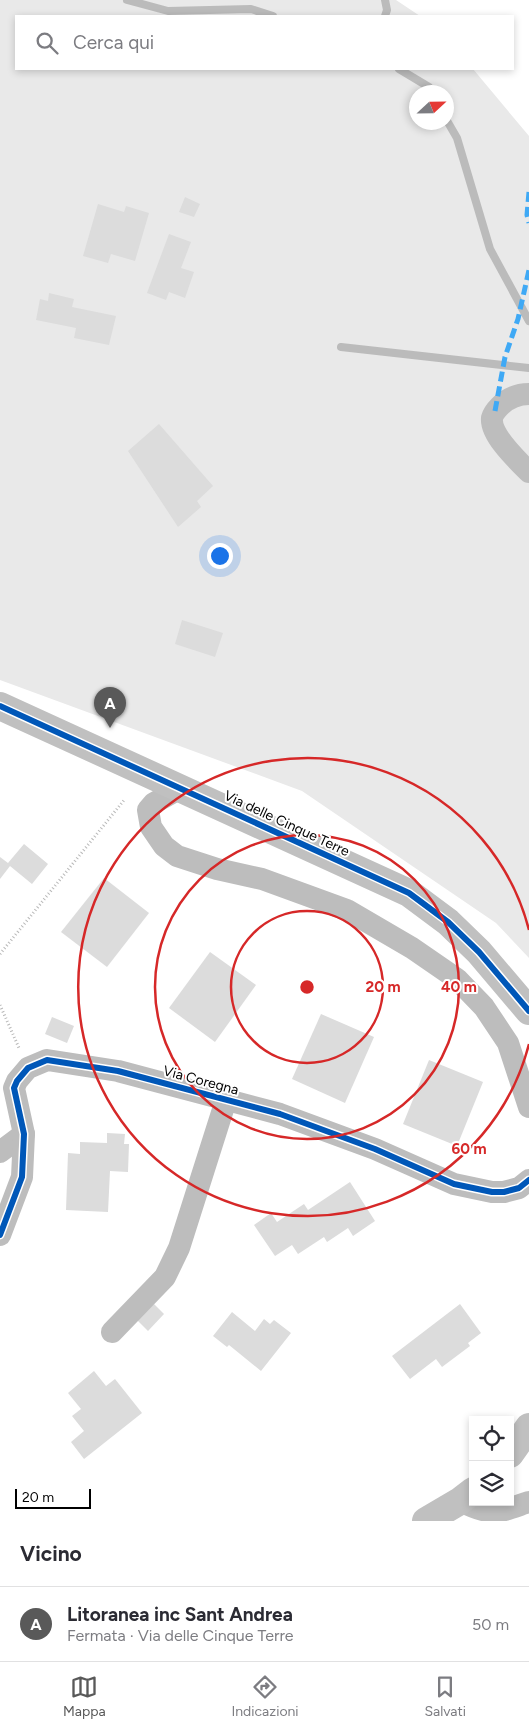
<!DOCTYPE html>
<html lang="it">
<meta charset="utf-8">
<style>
body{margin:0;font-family:Figtree,sans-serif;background:#f2f2f3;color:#2b2b33}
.controls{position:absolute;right:15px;bottom:15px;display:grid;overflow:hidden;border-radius:0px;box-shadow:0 2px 8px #0003}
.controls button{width:45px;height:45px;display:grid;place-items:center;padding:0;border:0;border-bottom:1px solid #e1e1e2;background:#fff;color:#2b2b33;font:25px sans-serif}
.compass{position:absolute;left:409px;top:85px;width:45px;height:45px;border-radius:50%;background:#fff;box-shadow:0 2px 8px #0003;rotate:68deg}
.scale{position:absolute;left:15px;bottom:12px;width:76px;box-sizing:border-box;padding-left:5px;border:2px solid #000;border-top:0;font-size:14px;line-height:18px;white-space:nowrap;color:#000;-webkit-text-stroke:4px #fff;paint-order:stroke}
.you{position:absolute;left:219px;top:555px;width:18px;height:18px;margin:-12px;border:4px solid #fff;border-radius:50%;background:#1a73e8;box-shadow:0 0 0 8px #1a73e833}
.badge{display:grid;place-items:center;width:32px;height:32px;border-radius:50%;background:#595959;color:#fff;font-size:16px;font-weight:700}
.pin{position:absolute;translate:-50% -41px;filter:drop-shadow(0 1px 2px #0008)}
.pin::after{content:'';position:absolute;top:26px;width:18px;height:15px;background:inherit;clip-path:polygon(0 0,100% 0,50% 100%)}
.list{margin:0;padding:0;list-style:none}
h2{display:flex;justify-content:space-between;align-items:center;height:65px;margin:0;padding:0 20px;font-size:21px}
h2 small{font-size:16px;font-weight:400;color:#7c7c81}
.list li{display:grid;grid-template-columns:32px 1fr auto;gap:15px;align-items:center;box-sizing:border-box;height:75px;padding:0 20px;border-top:1px solid #e1e1e2}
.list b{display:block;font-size:19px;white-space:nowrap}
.list p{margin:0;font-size:16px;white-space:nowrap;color:#7c7c81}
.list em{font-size:16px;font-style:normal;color:#7c7c81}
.icon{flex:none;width:28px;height:28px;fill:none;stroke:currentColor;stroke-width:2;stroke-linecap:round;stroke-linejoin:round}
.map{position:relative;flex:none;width:529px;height:1521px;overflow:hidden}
.search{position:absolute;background:#fff;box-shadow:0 2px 8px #0003;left:15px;right:15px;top:15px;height:55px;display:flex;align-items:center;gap:12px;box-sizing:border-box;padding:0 18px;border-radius:0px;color:#7c7c81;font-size:19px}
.sheet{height:140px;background:#fff}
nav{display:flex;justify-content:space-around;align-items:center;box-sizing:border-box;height:70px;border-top:1px solid #e1e1e2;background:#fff;font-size:14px;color:#7c7c81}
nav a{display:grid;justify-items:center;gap:2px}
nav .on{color:#595959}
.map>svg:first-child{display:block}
.green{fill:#e9e9e9;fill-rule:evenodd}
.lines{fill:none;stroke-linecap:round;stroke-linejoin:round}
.stream{stroke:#bbb;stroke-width:8}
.building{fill:#dcdcdc}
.path{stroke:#b8b8b8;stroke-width:3;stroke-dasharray:1 2.5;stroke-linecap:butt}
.minor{stroke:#bdbdbd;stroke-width:22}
.secondary{stroke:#c0c0c0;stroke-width:28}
.quiet{stroke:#3fa9f5;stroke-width:5;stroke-dasharray:10 5;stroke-linecap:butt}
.cycleway-casing{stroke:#fff;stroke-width:9}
.cycleway{stroke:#0057b8;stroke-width:6}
.ring{fill:none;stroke:#d62828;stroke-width:2.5}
.labels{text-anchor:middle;stroke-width:4;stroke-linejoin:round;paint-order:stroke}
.street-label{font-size:14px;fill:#000;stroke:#fff}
.centre{fill:#d62828;stroke:#fff;stroke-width:2.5}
.ring-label{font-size:15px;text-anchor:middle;font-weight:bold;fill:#d62828;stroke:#fff;stroke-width:4;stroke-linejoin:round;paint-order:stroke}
</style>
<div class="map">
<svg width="529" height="1521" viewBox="0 0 529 1521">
<rect width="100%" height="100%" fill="#fff"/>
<path class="green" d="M0 0H396L420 16H16V69H473L529 136V958L496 923 302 791 0 680ZM416 92H446V122H416Z"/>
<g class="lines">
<g class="stream">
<path d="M127 0 168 11 251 9 273 16"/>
<path d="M385 16 387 10 385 0"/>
<path d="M399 69 429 87 432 92"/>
<path d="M446 119 457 138 490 249 529 321"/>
<path d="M341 347 529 368"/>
</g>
</g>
<g class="building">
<path d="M185 197 200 204 194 217 179 212Z"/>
<path d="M98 204 124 212 126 206 149 213 135 261 111 254 108 263 83 256Z"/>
<path d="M169 234 191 242 181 268 194 272 185 298 169 292 166 300 147 293Z"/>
<path d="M49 293 74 299 72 307 116 316 109 345 74 338 76 328 36 320 40 299 48 301Z"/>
<path d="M159 424 213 486 197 501 201 507 178 527 128 451Z"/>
<path d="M182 620 223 633 215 657 175 644Z"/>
<path d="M24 844 48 864 32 884 10 866 0 879V857L8 863Z"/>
<path d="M104 878 149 913 107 967 61 932Z"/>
<path d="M210 952 256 985 215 1042 169 1008Z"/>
<path d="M321 1014 374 1037 345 1103 292 1079Z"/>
<path d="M52 1017 74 1026 67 1043 45 1034Z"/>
<path d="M429 1060 483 1082 457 1146 403 1124Z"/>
<path d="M107 1133 125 1134 124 1144H129L128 1172 110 1171 108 1212 66 1210 68 1153 80 1154V1142L107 1143Z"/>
<path d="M350 1182 375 1221 353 1236 348 1228 327 1242 324 1237 298 1254 292 1245 275 1256 254 1225 271 1213 277 1222 304 1204 308 1210Z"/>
<path d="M154 1304 164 1314 148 1331 137 1320Z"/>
<path d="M460 1304 481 1333 468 1343 470 1346 442 1367 436 1359 410 1379 392 1356Z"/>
<path d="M232 1312 255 1331 264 1319 270 1324 274 1320 291 1333 261 1371 229 1345 227 1347 213 1336Z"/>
<path d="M94 1371 106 1386 115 1379 142 1413 84 1459 71 1442 84 1431 72 1416 81 1409 68 1393Z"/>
</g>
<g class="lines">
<g class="path">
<path d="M0 954 125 799"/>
<path d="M0 1005 19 1048"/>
</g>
<g class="minor">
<path d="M529 394C518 394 508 398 500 406 497 409 493 414 492 418 490 435 518 461 529 472"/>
<path d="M181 788 154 803 148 810 151 827 164 846 177 856 217 869 262 879 347 910 412 948 457 979 484 1007 508 1043 529 1107"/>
<path d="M0 1152 24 1134"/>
<path d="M0 1235 22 1177 24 1134 14 1088 17 1081 28 1068 47 1060 118 1071 280 1114 375 1149 454 1184 492 1192H504L519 1188 529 1180"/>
<path d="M112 1332 165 1277 179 1248 226 1100"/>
<path d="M460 1501C493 1517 496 1513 529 1502"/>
</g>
<g class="secondary">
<path d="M0 706 409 893 448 922 479 952 529 1011"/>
<path d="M510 1454 529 1427"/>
<path d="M426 1521 460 1501 473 1491"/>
</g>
<g class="quiet">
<path d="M529 192 527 215 529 223"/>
<path d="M495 411 505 357 518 319 529 270"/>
</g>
<defs>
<g id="cycleway">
<path d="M0 706 409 893 448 922 479 952 529 1011"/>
<path d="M0 1235 22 1177 24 1134 14 1088 17 1081 28 1068 47 1060 118 1071 280 1114 375 1149 454 1184 492 1192H504L519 1188 529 1180"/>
</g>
</defs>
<use href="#cycleway" class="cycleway-casing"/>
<use href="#cycleway" class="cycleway"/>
</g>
<g class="ring">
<circle cx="307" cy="987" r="76"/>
<circle cx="307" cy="987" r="152"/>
<path d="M529 1044A229 229 0 1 1 529 930"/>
</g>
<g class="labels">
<g class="street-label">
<text transform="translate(287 823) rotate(25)" y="5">Via delle Cinque Terre</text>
<text transform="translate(201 1080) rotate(15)" y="5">Via Coregna</text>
</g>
</g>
<circle cx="307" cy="987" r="8" class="centre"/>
<g class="ring-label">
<text x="383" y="992">20 m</text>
<text x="459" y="992">40 m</text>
<text x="469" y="1154">60 m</text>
</g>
</svg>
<div class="controls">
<button><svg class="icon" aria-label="locate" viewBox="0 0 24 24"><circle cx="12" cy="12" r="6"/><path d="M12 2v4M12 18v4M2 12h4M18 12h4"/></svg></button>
<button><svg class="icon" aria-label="layers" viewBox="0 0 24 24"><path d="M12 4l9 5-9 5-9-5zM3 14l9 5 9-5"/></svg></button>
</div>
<svg class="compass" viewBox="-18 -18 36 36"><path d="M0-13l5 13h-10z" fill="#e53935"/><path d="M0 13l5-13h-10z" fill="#7c7c81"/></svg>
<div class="scale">20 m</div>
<div class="you"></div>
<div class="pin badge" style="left:110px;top:728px">A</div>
<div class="search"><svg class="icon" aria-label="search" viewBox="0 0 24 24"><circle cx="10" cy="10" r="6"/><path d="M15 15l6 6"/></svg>Cerca qui</div>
</div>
<section class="sheet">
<h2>Vicino<small></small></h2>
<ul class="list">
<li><span class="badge">A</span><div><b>Litoranea inc Sant Andrea</b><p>Fermata · Via delle Cinque Terre</p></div><em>50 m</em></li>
</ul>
</section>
<nav>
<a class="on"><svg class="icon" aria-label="map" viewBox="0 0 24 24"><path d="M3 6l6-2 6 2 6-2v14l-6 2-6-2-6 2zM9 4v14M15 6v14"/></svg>Mappa</a>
<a><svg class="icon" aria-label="directions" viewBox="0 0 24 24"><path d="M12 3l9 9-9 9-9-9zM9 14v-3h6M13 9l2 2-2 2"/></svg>Indicazioni</a>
<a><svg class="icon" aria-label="saved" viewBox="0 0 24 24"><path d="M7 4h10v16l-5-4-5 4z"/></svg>Salvati</a>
</nav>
